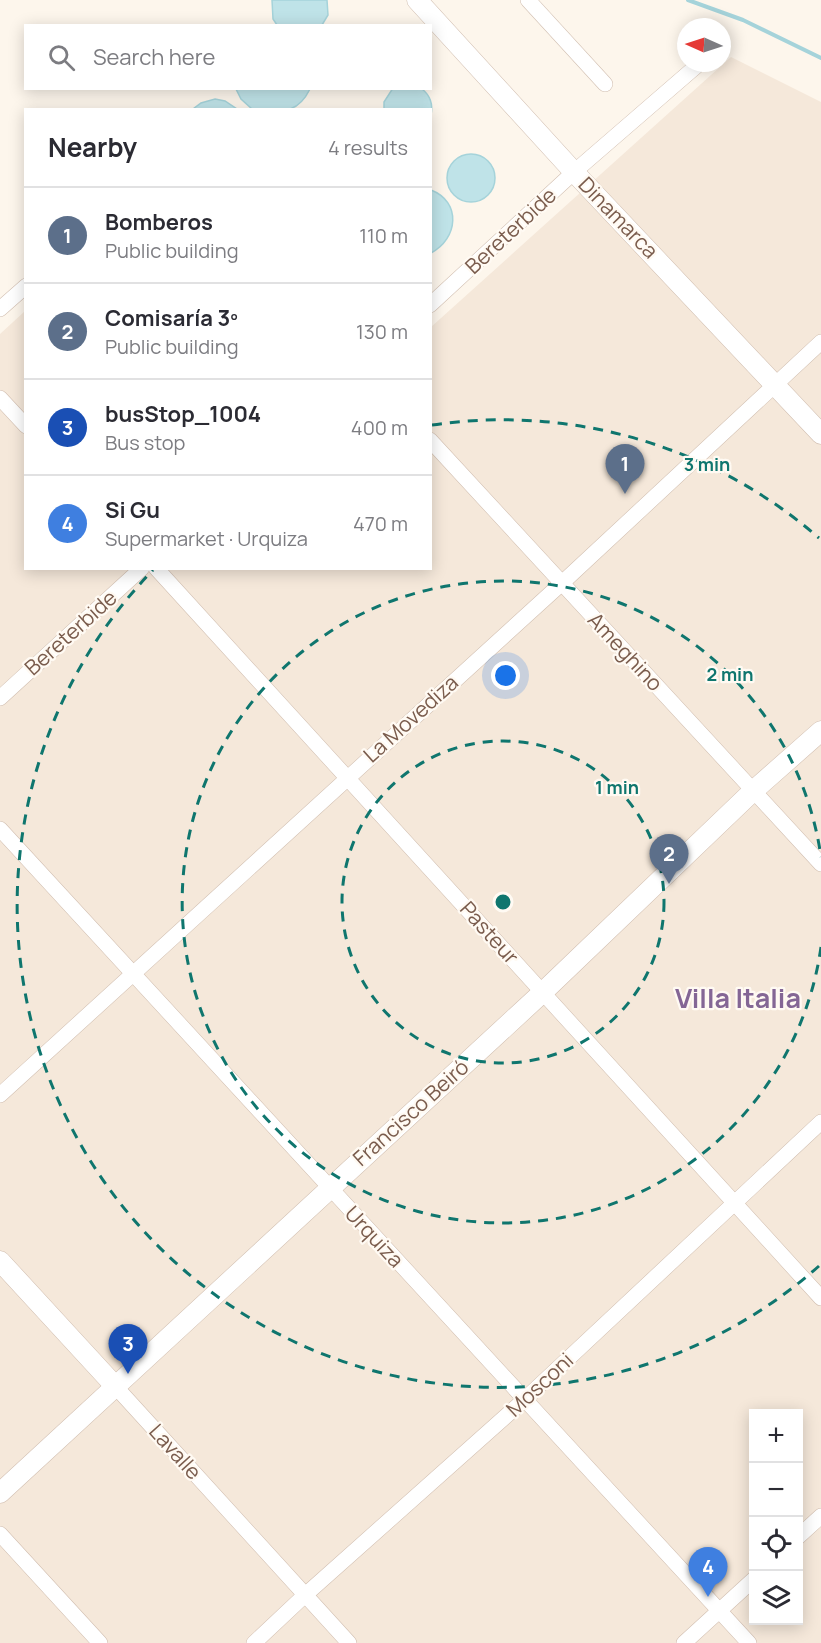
<!DOCTYPE html>
<meta charset="utf-8">
<style>
body{margin:0;font-family:Manrope,sans-serif;background:#f2f2f3;color:#2b2b33}
.controls{position:absolute;right:18px;bottom:18px;display:grid;overflow:hidden;border-radius:0px;box-shadow:0 3px 15px #0003}
.controls button{width:54px;height:54px;display:grid;place-items:center;padding:0;border:0;border-bottom:2px solid #e1e1e2;background:#fff;color:#2b2b33;font:30px sans-serif}
.compass{position:absolute;left:677px;top:18px;width:54px;height:54px;border-radius:50%;background:#fff;box-shadow:0 3px 15px #0003;rotate:273deg}
.you{position:absolute;left:506px;top:676px;width:21px;height:21px;margin:-15px;border:4px solid #fff;border-radius:50%;background:#1a73e8;box-shadow:0 0 0 9px #1a73e833}
.badge{display:grid;place-items:center;width:39px;height:39px;border-radius:50%;background:#e76f51;color:#fff;font-size:20px;font-weight:700}
.pin{position:absolute;translate:-50% -50px;filter:drop-shadow(0 2px 3px #0008)}
.pin::after{content:'';position:absolute;top:32px;width:21px;height:18px;background:inherit;clip-path:polygon(0 0,100% 0,50% 100%)}
.list{margin:0;padding:0;list-style:none}
h2{display:flex;justify-content:space-between;align-items:center;height:78px;margin:0;padding:0 24px;font-size:26px}
h2 small{font-size:20px;font-weight:400;color:#7c7c81}
.list li{display:grid;grid-template-columns:39px 1fr auto;gap:18px;align-items:center;box-sizing:border-box;height:96px;padding:0 24px;border-top:2px solid #e1e1e2}
.list b{display:block;font-size:22px;white-space:nowrap}
.list p{margin:0;font-size:20px;white-space:nowrap;color:#7c7c81}
.list em{font-size:20px;font-style:normal;color:#7c7c81}
.icon{flex:none;width:33px;height:33px;fill:none;stroke:currentColor;stroke-width:2;stroke-linecap:round;stroke-linejoin:round}
.map{position:relative;flex:none;width:821px;height:1643px;overflow:hidden}
.search{position:absolute;background:#fff;box-shadow:0 3px 15px #0003;left:24px;top:24px;width:408px;height:66px;display:flex;align-items:center;gap:15px;box-sizing:border-box;padding:0 21px;border-radius:0px;color:#7c7c81;font-size:22px}
.panel{position:absolute;background:#fff;box-shadow:0 3px 15px #0003;left:24px;top:108px;width:408px;height:462px;border-radius:0px}
.map>svg:first-child{display:block}
.residential{fill:#f5e8da;fill-rule:evenodd}
.water{fill:#bfe3e8;stroke:#a5d3da;stroke-width:1.5}
.lines{fill:none;stroke-linecap:round;stroke-linejoin:round}
.stream{stroke:#a5d3da;stroke-width:4}
.minor-casing{stroke:#d1beb0;stroke-width:16}
.tertiary-casing{stroke:#d1beb0;stroke-width:21}
.minor{stroke:#fff;stroke-width:15}
.tertiary{stroke:#fff;stroke-width:20}
.ring{fill:none;stroke:#0f766e;stroke-width:3;stroke-dasharray:10 8}
.labels{text-anchor:middle;stroke-width:4.5;stroke-linejoin:round;paint-order:stroke}
.street-label{font-size:21px;fill:#7a5c4d;stroke:#fffaf3}
.district-label{font-size:27px;font-weight:bold;fill:#846695;stroke:#fffaf3}
.centre{fill:#0f766e;stroke:#fffaf3;stroke-width:3}
.ring-label{font-size:18px;text-anchor:middle;font-weight:bold;fill:#0f766e;stroke:#fffaf3;stroke-width:4.5;stroke-linejoin:round;paint-order:stroke}
</style>
<div class="map">
<svg width="821" height="1643" viewBox="0 0 821 1643">
<rect width="100%" height="100%" fill="#fdf6ec"/>
<path class="residential" d="M731 57 821 102V1643H0V334L25 311 26 568H430L431 327ZM754 1414H798V1620H754Z"/>
<g class="water">
<path d="M272 0H327L328 15 322 25H277L273 19Z"/>
<path d="M393 88 422 89C431 96 433 105 431 115L430 110 384 109V102Z"/>
<path d="M236 89H310C296 117 280 110 252 109L241 99Z"/>
<path d="M215 99 225 101 237 109H193L201 103Z"/>
<circle cx="471" cy="178" r="24"/>
<path d="M431 190C462 202 458 239 431 253Z"/>
</g>
<g class="lines">
<path class="stream" d="M688 0 743 20 821 58"/>
<defs>
<g id="minor">
<path d="M528 0 605 84"/>
<path d="M430 305 574 172 700 63"/>
<path d="M0 309 26 286"/>
<path d="M0 398 26 426"/>
<path d="M430 440 821 864"/>
<path d="M156 568 821 1298"/>
<path d="M0 698 142 568"/>
<path d="M0 829 749 1643"/>
<path d="M0 1095 562 583 821 342"/>
<path d="M115 1386 349 1643"/>
<path d="M0 1534 100 1643"/>
<path d="M798 1537 821 1516"/>
<path d="M254 1643 304 1596 524 1400 821 1122"/>
<path d="M684 1643 754 1579"/>
</g>
<g id="tertiary">
<path d="M417 0 574 172 821 434"/>
<path d="M0 1261 115 1386"/>
<path d="M0 1493 543 992 753 791 821 731"/>
</g>
</defs>
<use href="#minor" class="minor-casing"/>
<use href="#tertiary" class="tertiary-casing"/>
<use href="#minor" class="minor"/>
<use href="#tertiary" class="tertiary"/>
</g>
<g class="ring">
<circle cx="503" cy="902" r="161"/>
<path d="M821 947A321 321 0 1 1 821 857"/>
<path d="M819 1266A482 482 0 0 1 153 570M432 425A482 482 0 0 1 819 538"/>
</g>
<g class="labels">
<g class="street-label">
<text transform="translate(618 218) rotate(46)" y="7">Dinamarca</text>
<text transform="translate(511 231) rotate(-43)" y="7">Bereterbide</text>
<text transform="translate(71 633) rotate(-42)" y="7">Bereterbide</text>
<text transform="translate(625 652) rotate(47)" y="7">Ameghino</text>
<text transform="translate(411 719) rotate(-42)" y="7">La Movediza</text>
<text transform="translate(489 933) rotate(48)" y="7">Pasteur</text>
<text transform="translate(411 1113) rotate(-42)" y="7">Francisco Beiró</text>
<text transform="translate(374 1237) rotate(47)" y="7">Urquiza</text>
<text transform="translate(540 1385) rotate(-43)" y="7">Mosconi</text>
<text transform="translate(175 1452) rotate(48)" y="7">Lavalle</text>
</g>
<g class="district-label">
<text x="738" y="1008">Villa Italia</text>
</g>
</g>
<circle cx="503" cy="902" r="9" class="centre"/>
<g class="ring-label">
<text x="707" y="471">3 min</text>
<text x="730" y="681">2 min</text>
<text x="617" y="794">1 min</text>
</g>
</svg>
<div class="controls">
<button>+</button>
<button>−</button>
<button><svg class="icon" aria-label="locate" viewBox="0 0 24 24"><circle cx="12" cy="12" r="6"/><path d="M12 2v4M12 18v4M2 12h4M18 12h4"/></svg></button>
<button><svg class="icon" aria-label="layers" viewBox="0 0 24 24"><path d="M12 4l9 5-9 5-9-5zM3 14l9 5 9-5"/></svg></button>
</div>
<svg class="compass" viewBox="-18 -18 36 36"><path d="M0-13l5 13h-10z" fill="#e53935"/><path d="M0 13l5-13h-10z" fill="#7c7c81"/></svg>
<div class="you"></div>
<div class="pin badge" style="left:625px;top:494px;background:#5c6f8a">1</div>
<div class="pin badge" style="left:669px;top:884px;background:#5c6f8a">2</div>
<div class="pin badge" style="left:128px;top:1374px;background:#1a4fb4">3</div>
<div class="pin badge" style="left:708px;top:1597px;background:#3f7fe0">4</div>
<div class="search"><svg class="icon" aria-label="search" viewBox="0 0 24 24"><circle cx="10" cy="10" r="6"/><path d="M15 15l6 6"/></svg>Search here</div>
<section class="panel">
<h2>Nearby<small>4 results</small></h2>
<ul class="list">
<li><span class="badge" style="background:#5c6f8a">1</span><div><b>Bomberos</b><p>Public building</p></div><em>110 m</em></li>
<li><span class="badge" style="background:#5c6f8a">2</span><div><b>Comisaría 3º</b><p>Public building</p></div><em>130 m</em></li>
<li><span class="badge" style="background:#1a4fb4">3</span><div><b>busStop_1004</b><p>Bus stop</p></div><em>400 m</em></li>
<li><span class="badge" style="background:#3f7fe0">4</span><div><b>Si Gu</b><p>Supermarket · Urquiza</p></div><em>470 m</em></li>
</ul>
</section>
</div>
